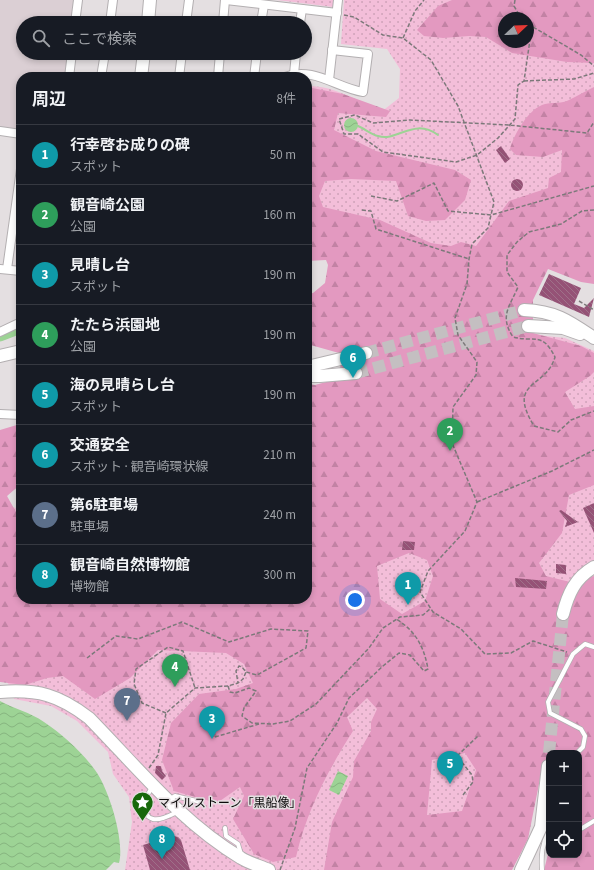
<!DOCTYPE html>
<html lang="ja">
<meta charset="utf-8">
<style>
body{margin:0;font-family:"Source Sans 3","Noto Sans JP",sans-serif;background:#20242c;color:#f1f3f6}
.controls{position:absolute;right:12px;bottom:12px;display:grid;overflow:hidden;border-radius:8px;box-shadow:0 2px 6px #0003}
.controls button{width:36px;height:36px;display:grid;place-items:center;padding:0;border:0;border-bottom:1px solid #363941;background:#171b24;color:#f1f3f6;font:20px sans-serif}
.compass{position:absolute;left:498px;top:12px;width:36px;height:36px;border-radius:50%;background:#171b24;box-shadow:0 2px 6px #0003;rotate:67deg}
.you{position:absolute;left:355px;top:600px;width:14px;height:14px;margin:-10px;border:3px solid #fff;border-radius:50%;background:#1a73e8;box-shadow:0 0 0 6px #1a73e833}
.badge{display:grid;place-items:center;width:26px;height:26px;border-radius:50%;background:#8fb48c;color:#fff;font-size:13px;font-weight:700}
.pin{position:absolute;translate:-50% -33px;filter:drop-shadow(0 1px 2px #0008)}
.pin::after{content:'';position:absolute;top:21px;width:14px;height:12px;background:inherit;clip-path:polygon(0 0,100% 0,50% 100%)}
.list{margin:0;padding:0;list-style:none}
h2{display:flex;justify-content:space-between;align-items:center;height:52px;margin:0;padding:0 16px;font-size:17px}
h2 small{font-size:13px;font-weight:400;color:#9ea1a6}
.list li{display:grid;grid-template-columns:26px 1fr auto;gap:12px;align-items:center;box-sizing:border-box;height:60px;padding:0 16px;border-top:1px solid #363941}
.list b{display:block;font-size:15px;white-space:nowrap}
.list p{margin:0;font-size:13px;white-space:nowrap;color:#9ea1a6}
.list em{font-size:13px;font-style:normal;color:#9ea1a6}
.icon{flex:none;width:22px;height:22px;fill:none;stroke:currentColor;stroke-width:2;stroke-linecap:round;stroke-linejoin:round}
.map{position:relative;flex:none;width:594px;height:870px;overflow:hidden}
.search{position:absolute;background:#171b24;box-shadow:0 2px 6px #0003;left:16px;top:16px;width:296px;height:44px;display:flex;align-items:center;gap:10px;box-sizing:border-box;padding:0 14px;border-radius:22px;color:#9ea1a6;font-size:15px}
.panel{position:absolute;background:#171b24;box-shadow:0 2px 6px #0003;left:16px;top:72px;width:296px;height:532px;border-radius:16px}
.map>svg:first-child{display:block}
.built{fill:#dbcfd4}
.grass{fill:url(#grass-dots);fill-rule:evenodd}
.forest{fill:url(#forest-firs);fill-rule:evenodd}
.water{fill:url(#water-waves)}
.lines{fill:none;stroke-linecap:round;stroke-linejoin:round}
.stream{stroke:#9dd395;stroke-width:2}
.river{stroke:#9dd395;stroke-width:13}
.building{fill:url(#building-back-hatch)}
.secondary-tunnel{stroke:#c4bfc1;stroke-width:12;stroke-dasharray:12 6;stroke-linecap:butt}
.lane-casing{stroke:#b3afb1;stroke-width:5.5}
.street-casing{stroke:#b3afb1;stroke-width:10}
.secondary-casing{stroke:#b3afb1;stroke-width:14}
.path{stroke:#7c797a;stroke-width:1.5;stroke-dasharray:4 2;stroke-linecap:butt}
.lane{stroke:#fff;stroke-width:4}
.street{stroke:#fff;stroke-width:8}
.secondary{stroke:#fff;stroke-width:12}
.labels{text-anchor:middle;stroke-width:3;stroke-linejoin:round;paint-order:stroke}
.poi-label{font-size:12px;fill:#0c0b0b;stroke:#e4dfe1;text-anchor:start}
</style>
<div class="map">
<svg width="594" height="870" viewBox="0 0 594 870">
<defs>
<pattern id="grass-dots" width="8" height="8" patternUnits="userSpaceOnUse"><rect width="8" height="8" fill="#f3bed9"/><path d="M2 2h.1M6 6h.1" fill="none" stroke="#cfa2b9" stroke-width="1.8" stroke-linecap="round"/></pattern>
<pattern id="forest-firs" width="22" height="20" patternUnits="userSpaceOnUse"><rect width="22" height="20" fill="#e399c0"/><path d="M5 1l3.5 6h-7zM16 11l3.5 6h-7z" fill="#c282a4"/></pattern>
<pattern id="water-waves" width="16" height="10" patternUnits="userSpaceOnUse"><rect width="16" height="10" fill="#9dd395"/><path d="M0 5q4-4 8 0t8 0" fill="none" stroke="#86b47f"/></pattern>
<pattern id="building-back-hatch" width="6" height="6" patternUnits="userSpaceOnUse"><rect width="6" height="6" fill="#955276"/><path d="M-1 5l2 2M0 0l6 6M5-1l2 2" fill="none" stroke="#9f7089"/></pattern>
</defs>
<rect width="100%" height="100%" fill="#e4dfe1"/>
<path class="built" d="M0 0H78L74 23H23V53H70L66 77H21V131L0 128Z"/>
<g class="grass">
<path d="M277 0H335V5L333 7Z"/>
<path d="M344 0H594V231L538 239 528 334 565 338 594 351V730L579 768V753H549L538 763 507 870H125L132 822 129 797 113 774 108 752 77 721 51 706 14 699 7 681 0 432 10 486 5 504 21 510V599H307L354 387 320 293 338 278 329 255 307 256V86C333 85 359 101 381 112L399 98 400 69 387 49 341 44ZM504 18H528V42H504Z"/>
</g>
<g class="forest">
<path d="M452 0H594V63L567 62 512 53 486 37 469 36 443 38 424 36 417 30 438 6ZM504 18H528V42H504Z"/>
<path d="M307 87 343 94 390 111 386 117 338 113 334 130 376 151 455 170 471 180 465 200 445 220 426 221 408 216 396 181 351 179 325 181 319 196 323 207 380 220 431 243 451 246 461 242 476 246 509 201 548 188 549 178 561 172 562 150 543 157 516 155 510 149C514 134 529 108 545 104 553 102 562 104 569 100 578 96 585 91 594 87V284L581 282 548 269 533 300V333L581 346 594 353V372L590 376 565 392 575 409 594 406V485L569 495 562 533 539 563 546 576 570 582 594 576V870H544L549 850V855H579V753H549V781L540 779 528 839 512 870H324L332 822 353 777 354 761 371 731V722L377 709 367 698 347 717 353 731C327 772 307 810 296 857L273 862 254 854 233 819 244 796 240 787 217 803 174 791 162 760 171 723 199 694 236 689 253 683 244 664 226 653 158 650 130 678 95 699 63 676 47 678 25 685 0 682V430L20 424 21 484 7 496 16 512 21 511V599H307V384L315 385 341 378 339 353 307 344V294L313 293 325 283 328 265 326 260 307 261ZM409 553 427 560 433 576 425 601 402 614 380 599 377 566ZM465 753 476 770 462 811 427 815 432 760Z"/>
</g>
<g class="water">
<circle cx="351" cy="125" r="7"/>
<path d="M0 701C14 709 30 712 44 722 62 734 82 752 95 770 109 789 125 841 119 863L114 862 106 870H0Z"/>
<path d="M338 771 348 776 339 795 329 790Z"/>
</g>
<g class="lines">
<path class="stream" d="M358 126C365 129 372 135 378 136 398 142 413 117 438 135"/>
<path class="river" d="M0 335 21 327"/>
</g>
<g class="building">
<path d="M501 146 510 159 505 163 496 150Z"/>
<circle cx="517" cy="185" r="6"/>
<path d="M549 274 581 288 574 304 584 308 594 298 589 317 539 295Z"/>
<path d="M594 503V533L583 508Z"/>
<path d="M561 510 578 522 565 527 567 521 559 511Z"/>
<path d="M403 541 415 542 414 550H402Z"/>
<path d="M556 564 566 565V574L556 573Z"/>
<path d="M515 578 547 581 546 589 516 587Z"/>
<path d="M156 766H161L162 771 166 776 162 780 155 773Z"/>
<path d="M174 836 178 837 181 840 190 870H150L143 845Z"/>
</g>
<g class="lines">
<g class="secondary-tunnel">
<path d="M366 353 524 310"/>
<path d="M356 373 528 326"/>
<path d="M549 753 563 614"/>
</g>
<defs>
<g id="lane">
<path d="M577 753 583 747 585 736 581 729 550 713 548 702 573 654 585 644 594 647"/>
<path d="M153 787C146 794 139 815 153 819 160 821 171 815 177 812"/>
<path d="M169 800 175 796 201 802"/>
<path d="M225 828 226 836 238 844 241 854"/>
<path d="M579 830 594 821"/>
<path d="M542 870C541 855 542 844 549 831"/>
</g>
<g id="street">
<path d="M226 0 337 13"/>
<path d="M75 23 78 0"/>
<path d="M110 23 113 0"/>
<path d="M186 23 189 0"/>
<path d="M223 23 225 0"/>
<path d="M261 23 264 5"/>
<path d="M300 23 302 9"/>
<path d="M294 74 296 53"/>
<path d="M69 77 72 53"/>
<path d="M101 77 105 53"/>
<path d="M179 77 182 53"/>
<path d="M218 77 220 53"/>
<path d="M254 77 257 53"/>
<path d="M285 77C313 66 337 88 363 92L368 54 332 50"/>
<path d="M329 80 338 0"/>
<path d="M0 131 21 134"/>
<path d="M0 269 21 271"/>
<path d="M7 269 21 169"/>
<path d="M0 332 21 322"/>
<path d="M0 414 21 415"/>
</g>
<g id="secondary">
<path d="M148 23 150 0"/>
<path d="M141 77 144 53"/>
<path d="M524 310C555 311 569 321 594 338"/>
<path d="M528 326 563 328 580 334"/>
<path d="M0 356 21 351"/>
<path d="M307 367 366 353"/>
<path d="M307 376H320L356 373"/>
<path d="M563 614C568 594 575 578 594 567"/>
<path d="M0 692C38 689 59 695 89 718 137 767 182 823 241 858 249 863 260 866 269 870"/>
<path d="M521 870 541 827 548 766"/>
</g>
</defs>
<use href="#lane" class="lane-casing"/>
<use href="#street" class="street-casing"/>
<use href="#secondary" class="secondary-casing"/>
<g class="path">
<path d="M515 0 514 6 521 18"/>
<path d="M344 15 354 17 383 35 403 38 431 60 458 106 494 202 488 228 472 244 469 259 467 284 455 318 458 335 477 362 476 375 453 407 452 443 477 502 465 531 428 571 420 592 433 612 461 629 485 654 511 653 533 641 567 652"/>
<path d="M528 24 581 55 594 66"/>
<path d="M532 26 524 81 518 85 515 119 498 138 477 155 456 162 383 152 358 134H344L339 119 355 115 373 123 410 120 509 125 587 133 594 122"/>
<path d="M403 38 415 11 424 0"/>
<path d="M524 81 574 79 594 73"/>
<path d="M371 196 397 201 434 183 448 211 491 215 594 186"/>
<path d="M362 210 371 211 376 229 469 259"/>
<path d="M594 210 582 211 561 224 529 232 517 242 507 255V272L518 287C510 306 499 316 513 337 535 343 542 331 555 357 546 389 506 380 534 426L558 432 571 420 594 411"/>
<path d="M579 301 594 310"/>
<path d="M477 502 552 471 594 450"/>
<path d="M87 658 116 636 138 639 182 622 229 642 271 629 308 631 306 648 257 675 246 672"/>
<path d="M228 686 230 692 235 693 249 688 256 691 244 708 242 716 252 723 273 724 290 721 316 704 369 648 383 628 400 617 423 615 431 608"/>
<path d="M166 713 142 703 134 684 136 669 168 647 183 651 195 688"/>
<path d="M215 737 259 724"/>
<path d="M149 768 158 755 166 713 195 688 228 686 238 683 243 679 246 672 242 667 239 666 236 671 238 683"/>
<path d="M463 795 473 782 472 775 457 756 478 736"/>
<path d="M280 870 295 828 307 768 337 723 349 698 383 666 399 653 410 655 424 671 428 669C424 647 416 631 396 619"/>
</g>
<use href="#lane" class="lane"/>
<use href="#street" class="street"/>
<use href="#secondary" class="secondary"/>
</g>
<defs>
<symbol id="sight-pin" viewBox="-11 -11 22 30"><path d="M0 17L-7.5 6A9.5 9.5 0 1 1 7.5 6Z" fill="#17680a" stroke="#e4dfe1"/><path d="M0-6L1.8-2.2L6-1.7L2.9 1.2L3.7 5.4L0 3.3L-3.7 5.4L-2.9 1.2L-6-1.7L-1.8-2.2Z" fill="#fff"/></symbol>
</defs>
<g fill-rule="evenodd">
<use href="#sight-pin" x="130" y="790" width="25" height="34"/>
</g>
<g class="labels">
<g class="poi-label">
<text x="158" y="807">マイルストーン「黒船像」</text>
</g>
</g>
</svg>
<div class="controls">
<button>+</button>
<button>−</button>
<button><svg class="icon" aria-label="locate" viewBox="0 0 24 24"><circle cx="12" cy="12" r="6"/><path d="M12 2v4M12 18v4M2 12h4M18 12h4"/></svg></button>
</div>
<svg class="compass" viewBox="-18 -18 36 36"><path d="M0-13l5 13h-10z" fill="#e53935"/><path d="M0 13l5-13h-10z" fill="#9ea1a6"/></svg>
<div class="you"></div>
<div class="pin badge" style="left:408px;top:605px;background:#0f9aa8">1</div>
<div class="pin badge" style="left:450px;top:451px;background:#2e9e5b">2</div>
<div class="pin badge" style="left:212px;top:739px;background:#0f9aa8">3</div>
<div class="pin badge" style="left:175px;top:687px;background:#2e9e5b">4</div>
<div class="pin badge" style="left:450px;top:784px;background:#0f9aa8">5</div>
<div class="pin badge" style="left:353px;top:378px;background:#0f9aa8">6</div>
<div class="pin badge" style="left:127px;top:721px;background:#5c6f8a">7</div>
<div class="pin badge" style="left:162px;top:859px;background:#0f9aa8">8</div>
<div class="search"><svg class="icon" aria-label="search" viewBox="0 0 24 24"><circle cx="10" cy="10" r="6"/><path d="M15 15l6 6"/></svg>ここで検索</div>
<section class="panel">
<h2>周辺<small>8件</small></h2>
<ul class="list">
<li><span class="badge" style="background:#0f9aa8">1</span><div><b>行幸啓お成りの碑</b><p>スポット</p></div><em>50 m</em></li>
<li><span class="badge" style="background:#2e9e5b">2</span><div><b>観音崎公園</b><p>公園</p></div><em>160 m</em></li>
<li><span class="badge" style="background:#0f9aa8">3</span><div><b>見晴し台</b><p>スポット</p></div><em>190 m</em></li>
<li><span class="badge" style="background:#2e9e5b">4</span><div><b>たたら浜園地</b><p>公園</p></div><em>190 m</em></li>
<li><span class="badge" style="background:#0f9aa8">5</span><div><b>海の見晴らし台</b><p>スポット</p></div><em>190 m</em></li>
<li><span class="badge" style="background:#0f9aa8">6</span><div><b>交通安全</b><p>スポット · 観音崎環状線</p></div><em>210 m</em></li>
<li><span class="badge" style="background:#5c6f8a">7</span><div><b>第6駐車場</b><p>駐車場</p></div><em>240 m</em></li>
<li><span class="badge" style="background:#0f9aa8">8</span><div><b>観音崎自然博物館</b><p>博物館</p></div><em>300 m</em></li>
</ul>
</section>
</div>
